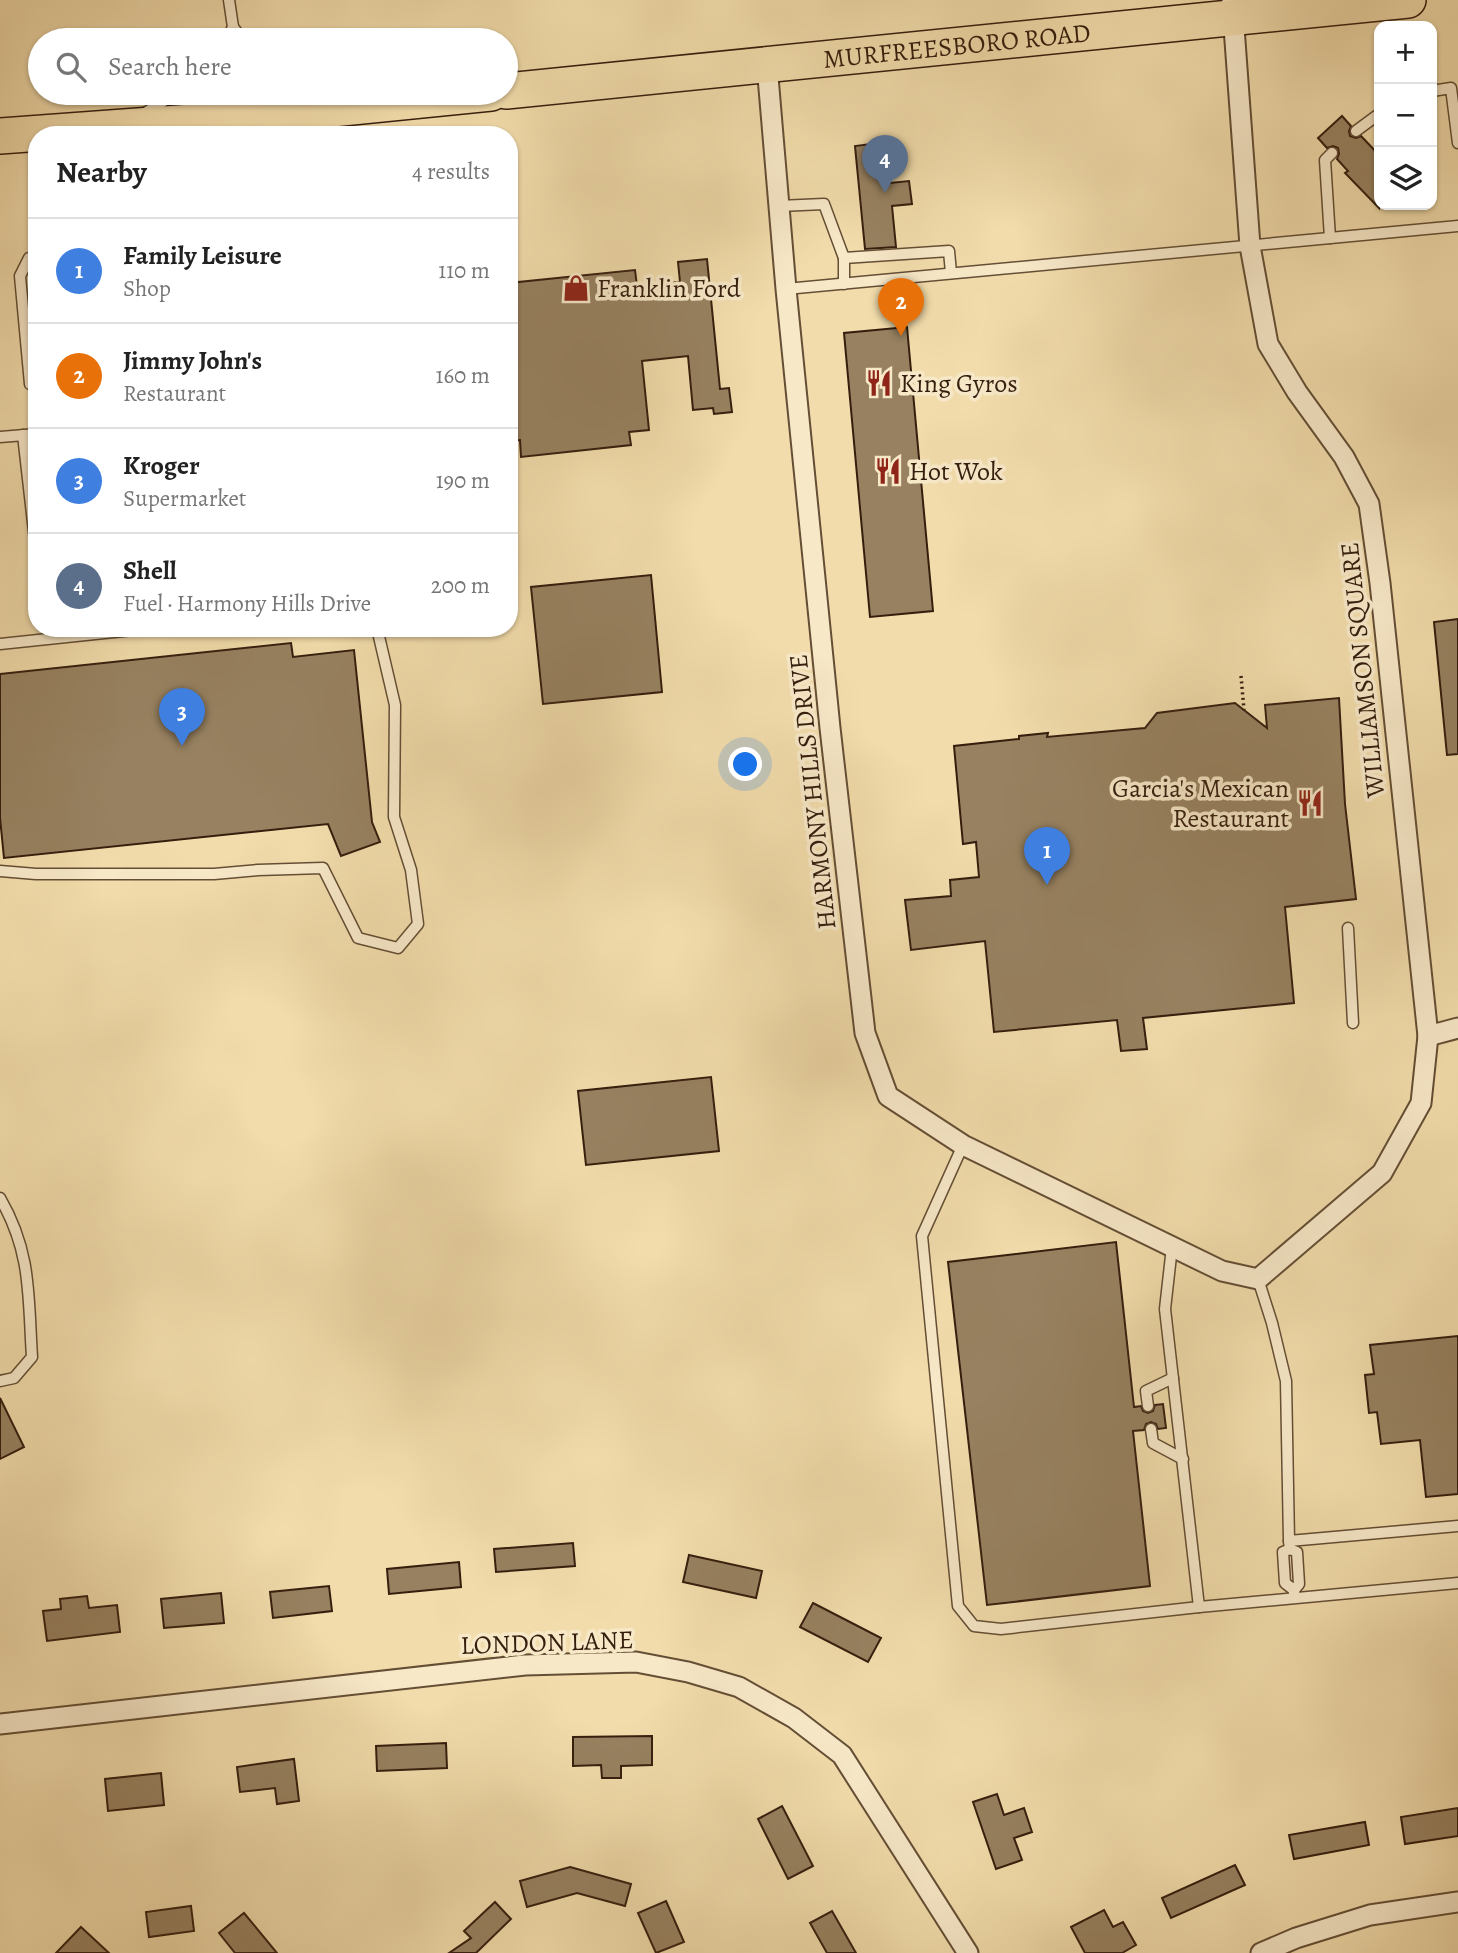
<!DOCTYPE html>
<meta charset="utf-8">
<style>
body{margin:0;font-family:Alegreya,serif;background:#f2f2f2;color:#222}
.controls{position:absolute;right:21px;top:21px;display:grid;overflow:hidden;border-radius:14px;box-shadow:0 2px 5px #0004}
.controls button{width:63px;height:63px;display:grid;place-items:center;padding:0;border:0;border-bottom:2px solid #e0e0e0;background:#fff;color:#222;font:35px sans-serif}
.you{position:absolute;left:746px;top:765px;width:24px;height:24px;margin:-18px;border:5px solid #fff;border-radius:50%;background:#1a73e8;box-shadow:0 0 0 10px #1a73e833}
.badge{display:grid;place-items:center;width:46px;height:46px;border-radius:50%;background:#ea580c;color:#fff;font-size:23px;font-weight:700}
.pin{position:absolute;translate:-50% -58px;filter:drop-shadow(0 2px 4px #0008)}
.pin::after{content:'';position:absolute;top:37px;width:24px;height:21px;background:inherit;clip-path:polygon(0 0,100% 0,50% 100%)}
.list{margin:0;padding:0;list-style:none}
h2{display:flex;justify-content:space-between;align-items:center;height:91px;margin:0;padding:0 28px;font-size:30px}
h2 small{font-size:23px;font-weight:400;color:#767676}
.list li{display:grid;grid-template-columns:46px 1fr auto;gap:21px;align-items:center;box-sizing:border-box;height:105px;padding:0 28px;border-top:2px solid #e0e0e0}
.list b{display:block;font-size:26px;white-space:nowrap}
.list p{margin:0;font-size:23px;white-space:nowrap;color:#767676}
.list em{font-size:23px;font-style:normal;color:#767676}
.icon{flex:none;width:38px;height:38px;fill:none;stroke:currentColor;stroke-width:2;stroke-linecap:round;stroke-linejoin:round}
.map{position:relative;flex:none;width:1458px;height:1953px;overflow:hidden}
.search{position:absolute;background:#fff;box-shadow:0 2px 5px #0004;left:28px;top:28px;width:490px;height:77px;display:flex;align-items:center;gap:18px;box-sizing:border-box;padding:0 24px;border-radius:38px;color:#767676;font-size:26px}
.panel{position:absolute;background:#fff;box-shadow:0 2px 5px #0004;left:28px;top:126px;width:490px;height:511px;border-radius:28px}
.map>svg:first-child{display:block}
.building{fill:#978160;stroke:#351e0e;stroke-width:2}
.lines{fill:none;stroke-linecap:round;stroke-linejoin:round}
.lane-casing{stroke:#644e35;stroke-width:13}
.street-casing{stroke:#644e35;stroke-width:23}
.highway-casing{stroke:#351e0e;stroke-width:38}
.path{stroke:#351e0e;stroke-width:3.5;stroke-dasharray:2 3.5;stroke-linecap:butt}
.lane{stroke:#f7e8c8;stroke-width:10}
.street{stroke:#f7e8c8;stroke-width:19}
.highway{stroke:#f2dcab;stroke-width:35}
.labels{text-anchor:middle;stroke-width:7;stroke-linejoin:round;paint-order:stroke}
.street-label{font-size:26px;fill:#351e0e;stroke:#f7e8c8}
.poi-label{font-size:26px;fill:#351e0e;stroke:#f7e8c8;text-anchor:start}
</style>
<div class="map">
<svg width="1458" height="1953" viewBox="0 0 1458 1953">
<rect width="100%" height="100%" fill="#f2dcab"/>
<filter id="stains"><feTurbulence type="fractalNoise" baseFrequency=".00286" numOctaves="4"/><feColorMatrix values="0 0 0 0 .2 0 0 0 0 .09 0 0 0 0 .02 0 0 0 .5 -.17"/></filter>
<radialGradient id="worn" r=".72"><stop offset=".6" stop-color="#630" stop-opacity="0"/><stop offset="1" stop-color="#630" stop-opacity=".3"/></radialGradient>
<g class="building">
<path d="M1342 116 1351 126 1349 131 1350 136 1356 138 1361 136 1379 155V208L1345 173 1348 171 1337 159 1339 154 1338 148 1333 146 1327 148 1318 138Z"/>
<path d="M886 142 890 183 909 181 912 204 892 206 896 247 865 249 855 146Z"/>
<path d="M707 259 720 389 729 388 732 412 714 414 713 408 693 410 688 356 642 361 649 430 629 432 631 445 521 457 520 440 509 441V283L635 270 637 286 680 282 678 262Z"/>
<path d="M907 327 933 611 870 617 844 333Z"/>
<path d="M651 575 662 692 543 704 531 587Z"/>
<path d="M1458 619V754L1447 755 1434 622Z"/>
<path d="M291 643 293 657 354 650 372 822 380 842 341 856 328 824 4 858 0 818V674Z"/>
<path d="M1339 698 1345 804 1356 899 1285 907 1294 1003 1143 1018 1147 1049 1121 1051 1117 1020 994 1032 985 941 911 950 905 900 951 896 950 880 979 877 976 842 963 844 954 746 1019 739V736L1048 733 1047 737 1145 728 1157 713 1235 703 1267 728 1265 705Z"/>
<path d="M711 1077 719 1151 586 1165 578 1091Z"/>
<path d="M1116 1242 1134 1407 1141 1406 1143 1411 1148 1413 1153 1411 1155 1405 1163 1404 1166 1428 1158 1429 1156 1424 1151 1422 1146 1424 1144 1430 1133 1431 1150 1586 987 1605 948 1262Z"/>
<path d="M1458 1336V1494L1426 1497 1420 1440 1381 1444 1377 1412 1369 1413 1365 1375 1374 1374 1370 1345Z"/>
<path d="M0 1398 24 1447 0 1459Z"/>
<path d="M573 1543 575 1566 496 1572 494 1549Z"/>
<path d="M689 1555 762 1571 756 1598 683 1582Z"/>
<path d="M459 1562 461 1587 389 1594 387 1569Z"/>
<path d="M329 1586 332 1611 273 1618 270 1592Z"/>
<path d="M221 1593 224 1623 164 1628 161 1599Z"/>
<path d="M87 1596 89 1608 117 1605 120 1632 47 1641 43 1611 61 1609 60 1599Z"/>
<path d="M813 1603 881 1638 868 1662 800 1627Z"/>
<path d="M652 1736V1765L621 1766V1778H602L601 1765 573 1766V1737Z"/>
<path d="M446 1743 447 1768 377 1771 376 1746Z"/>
<path d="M294 1759 299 1801 277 1804 275 1788 240 1792 237 1767Z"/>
<path d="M161 1773 164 1805 108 1811 105 1779Z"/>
<path d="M997 1794 1004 1815 1024 1808 1032 1832 1014 1838 1022 1860 996 1869 973 1802Z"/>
<path d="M782 1806 813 1866 788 1879 758 1819Z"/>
<path d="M1458 1808V1836L1405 1844 1401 1817Z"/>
<path d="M1365 1822 1369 1845 1294 1859 1289 1835Z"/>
<path d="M1235 1865 1245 1885 1171 1918 1162 1898Z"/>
<path d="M570 1867 631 1884 625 1906 577 1893 527 1907 520 1881Z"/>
<path d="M666 1901 684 1942 656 1953 638 1913Z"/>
<path d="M495 1902 511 1919 476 1953H449L471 1938 464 1931Z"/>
<path d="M191 1906 194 1931 149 1937 146 1912Z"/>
<path d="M1104 1910 1113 1927 1123 1922 1136 1945 1122 1953H1085L1071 1927Z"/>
<path d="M832 1911 856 1953H827L810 1923Z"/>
<path d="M244 1913 277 1953H235L219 1933Z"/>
<path d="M81 1927 109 1953H56Z"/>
</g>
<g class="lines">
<defs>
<g id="lane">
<path d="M229 0 233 27 243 40"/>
<path d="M226 40 233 27"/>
<path d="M1432 91 1451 88 1458 143"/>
<path d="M145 113 177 93"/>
<path d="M1356 131 1379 114"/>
<path d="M779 206 824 204 844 258 949 251 951 273"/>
<path d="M1330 238 1325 160 1332 153"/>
<path d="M37 257 29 258 20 276 30 384H37"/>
<path d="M844 258V284"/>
<path d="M786 289 1458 226"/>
<path d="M23 435 37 558"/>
<path d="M0 437 37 434"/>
<path d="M0 644 152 628"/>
<path d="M0 871 36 874H214L258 870 323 868 358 938 398 948 418 924 411 870 394 817 395 705 377 628"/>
<path d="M1348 928 1353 1023"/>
<path d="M963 1145 922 1236 958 1606 974 1626 1001 1629 1199 1607 1165 1309 1172 1247"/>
<path d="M0 1198C32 1253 28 1297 32 1357L14 1378 0 1381"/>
<path d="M1258 1279 1272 1323 1286 1381 1289 1541 1458 1526"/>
<path d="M1148 1406 1146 1391 1173 1378"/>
<path d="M1151 1429 1153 1443 1183 1459"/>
<path d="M1289 1541 1290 1549 1283 1552 1285 1583 1294 1590"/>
<path d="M1290 1549 1297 1552 1299 1584 1294 1590V1594"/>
<path d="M1199 1607 1458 1583"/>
</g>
<g id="street">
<path d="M767 65 786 289 830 728 865 1033 888 1096 963 1145 1222 1271 1258 1279 1382 1173 1421 1103 1428 1036 1380 583 1369 504 1344 457 1297 392 1268 344 1250 246 1232 0"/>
<path d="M1428 1036 1458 1028"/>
<path d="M0 1724 525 1665 636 1662 688 1672 739 1687 794 1718 842 1755 968 1953"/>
<path d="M1261 1953 1296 1938 1370 1915 1458 1902"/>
</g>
<g id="highway">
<path id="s1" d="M506 91 1408 0"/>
<path d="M0 136 233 119 491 93"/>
</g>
</defs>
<use href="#lane" class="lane-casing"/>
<use href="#street" class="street-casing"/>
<use href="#highway" class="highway-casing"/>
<path class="path" d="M1241 676 1244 710"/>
<use href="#lane" class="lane"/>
<use href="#street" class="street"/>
<use href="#highway" class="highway"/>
</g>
<defs>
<symbol id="shop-bare" viewBox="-9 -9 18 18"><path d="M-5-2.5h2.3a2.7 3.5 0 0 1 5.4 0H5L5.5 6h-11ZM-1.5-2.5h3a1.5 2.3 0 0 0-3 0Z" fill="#8f2418" stroke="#f7e8c8" stroke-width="2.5" paint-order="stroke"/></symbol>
<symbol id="restaurant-bare" viewBox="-9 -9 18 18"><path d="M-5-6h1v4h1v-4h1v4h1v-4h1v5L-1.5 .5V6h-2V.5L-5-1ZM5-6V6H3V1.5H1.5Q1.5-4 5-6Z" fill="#8f2418" stroke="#f7e8c8" stroke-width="2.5" paint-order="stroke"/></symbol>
</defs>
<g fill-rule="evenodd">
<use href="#shop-bare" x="557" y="269" width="38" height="38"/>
<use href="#restaurant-bare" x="860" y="364" width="38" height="38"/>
<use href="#restaurant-bare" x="869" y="452" width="38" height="38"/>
<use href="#restaurant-bare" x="1291" y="784" width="38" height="38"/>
</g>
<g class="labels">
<g class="street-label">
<text dy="9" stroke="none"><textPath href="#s1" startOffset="453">MURFREESBORO ROAD</textPath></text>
<text transform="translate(1362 670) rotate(-96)" y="9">WILLIAMSON SQUARE</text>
<text transform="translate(812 792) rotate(-96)" y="9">HARMONY HILLS DRIVE</text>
<text transform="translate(547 1642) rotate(-2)" y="9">LONDON LANE</text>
</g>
<g class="poi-label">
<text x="597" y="297">Franklin Ford</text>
<text x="900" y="392">King Gyros</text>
<text x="909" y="480">Hot Wok</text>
<text x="1289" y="797" text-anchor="end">Garcia's Mexican<tspan x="1289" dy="30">Restaurant</tspan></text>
</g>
</g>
<rect width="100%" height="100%" filter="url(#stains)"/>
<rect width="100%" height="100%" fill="url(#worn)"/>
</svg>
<div class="controls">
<button>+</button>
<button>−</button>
<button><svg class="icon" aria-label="layers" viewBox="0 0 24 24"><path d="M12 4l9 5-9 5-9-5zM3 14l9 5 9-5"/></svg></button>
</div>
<div class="you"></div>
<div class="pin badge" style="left:1047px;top:885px;background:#3f7fe0">1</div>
<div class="pin badge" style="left:901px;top:336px;background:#e8710a">2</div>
<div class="pin badge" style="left:182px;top:746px;background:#3f7fe0">3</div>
<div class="pin badge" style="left:885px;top:193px;background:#5c6f8a">4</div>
<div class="search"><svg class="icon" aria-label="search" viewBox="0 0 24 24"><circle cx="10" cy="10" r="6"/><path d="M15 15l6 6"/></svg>Search here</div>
<section class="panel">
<h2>Nearby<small>4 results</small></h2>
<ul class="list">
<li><span class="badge" style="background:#3f7fe0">1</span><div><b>Family Leisure</b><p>Shop</p></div><em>110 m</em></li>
<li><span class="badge" style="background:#e8710a">2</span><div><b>Jimmy John's</b><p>Restaurant</p></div><em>160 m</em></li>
<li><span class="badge" style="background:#3f7fe0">3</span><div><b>Kroger</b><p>Supermarket</p></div><em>190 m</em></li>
<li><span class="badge" style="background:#5c6f8a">4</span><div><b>Shell</b><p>Fuel · Harmony Hills Drive</p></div><em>200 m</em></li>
</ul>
</section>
</div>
